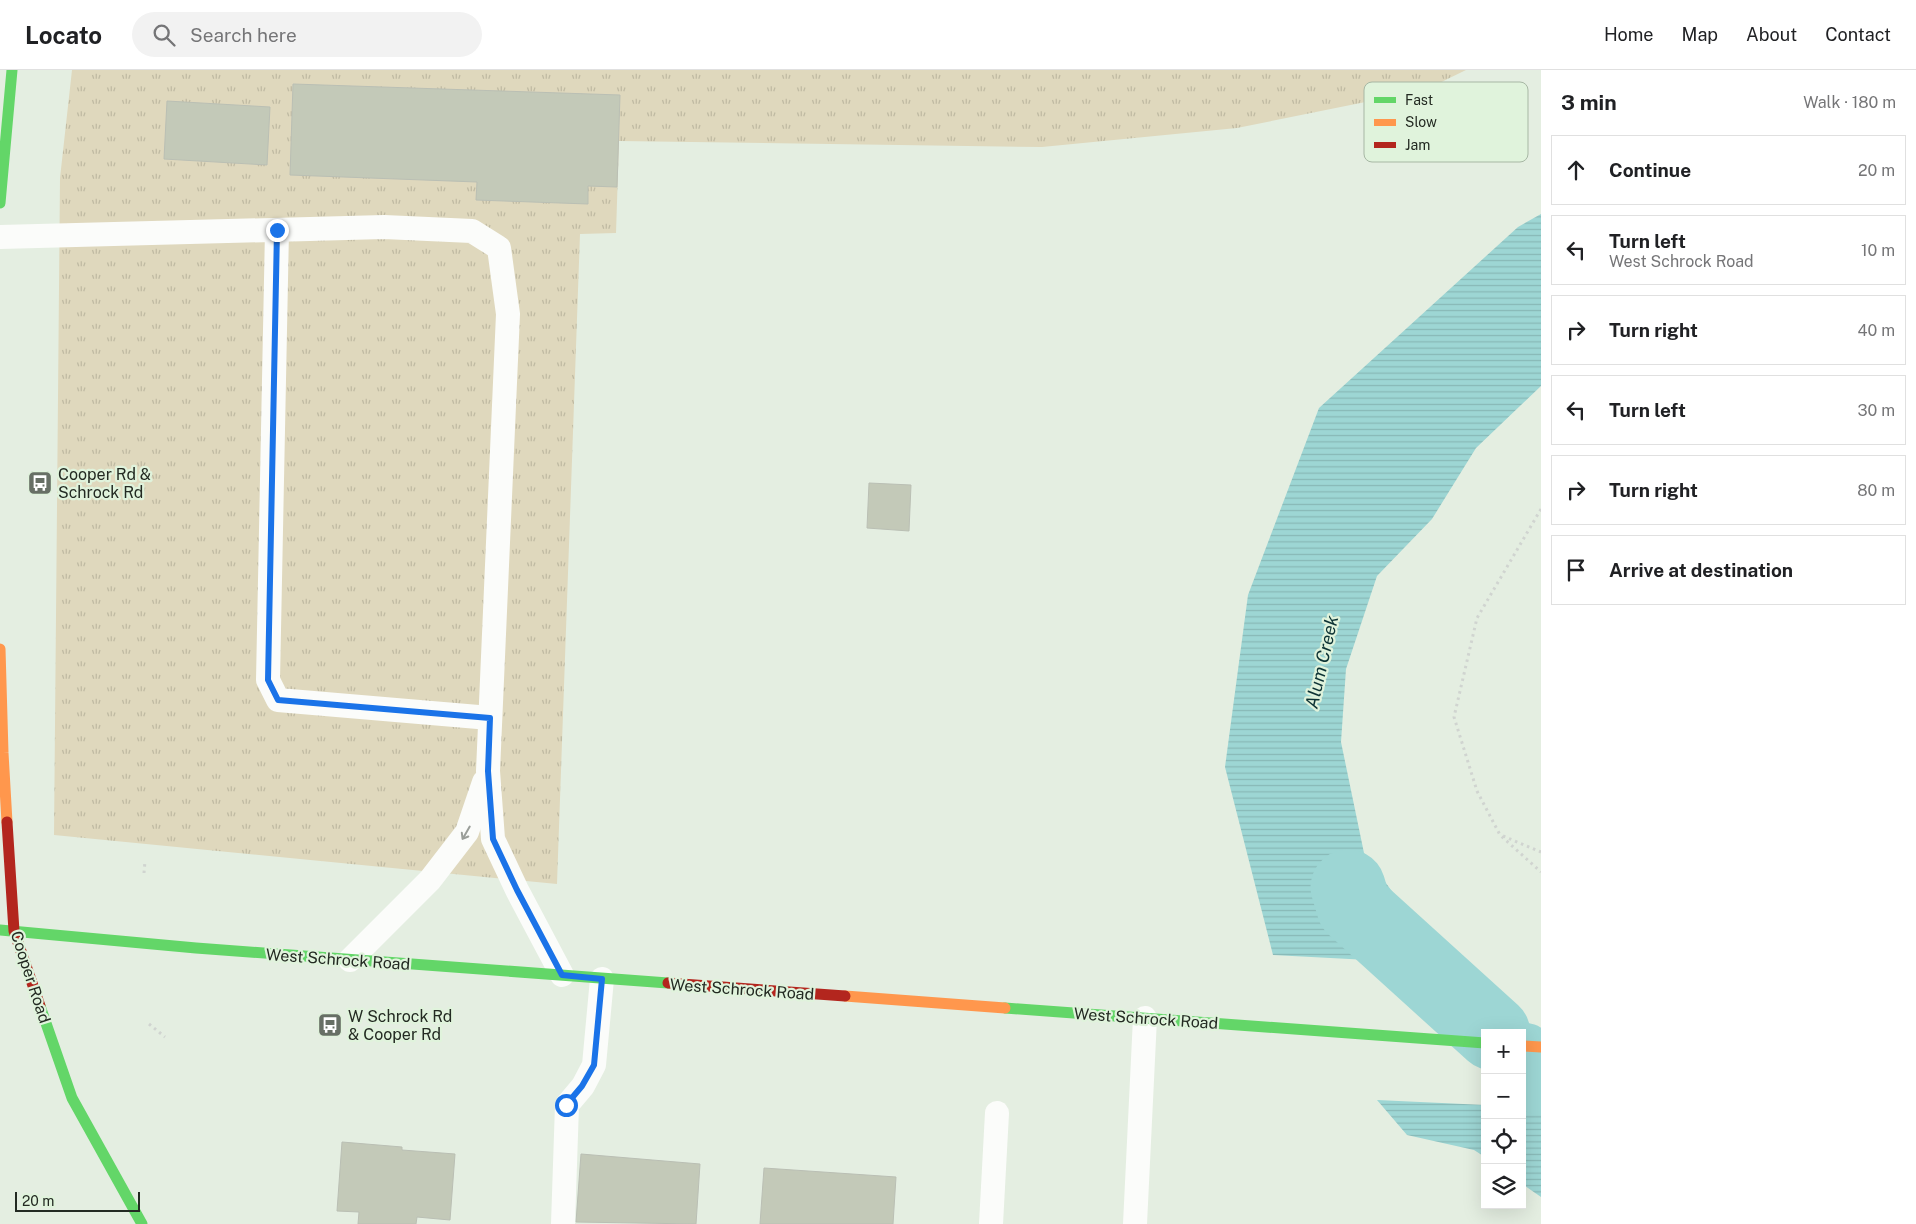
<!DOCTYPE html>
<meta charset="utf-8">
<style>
body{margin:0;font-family:"Public Sans",sans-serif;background:#f2f2f2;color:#202124}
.controls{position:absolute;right:15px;bottom:15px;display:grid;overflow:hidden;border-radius:0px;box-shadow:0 5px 20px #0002}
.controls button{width:45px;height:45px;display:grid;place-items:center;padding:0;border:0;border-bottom:1px solid #e0e0e0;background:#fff;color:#202124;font:25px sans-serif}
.scale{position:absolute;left:15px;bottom:12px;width:125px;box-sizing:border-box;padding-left:5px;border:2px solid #232a22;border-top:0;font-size:14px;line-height:18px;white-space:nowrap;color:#232a22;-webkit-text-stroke:4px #e0f3dc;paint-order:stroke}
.stop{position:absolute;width:15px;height:15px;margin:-11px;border:4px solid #1a73e8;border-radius:50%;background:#fff}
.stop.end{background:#1a73e8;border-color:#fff;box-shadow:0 1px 5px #0008}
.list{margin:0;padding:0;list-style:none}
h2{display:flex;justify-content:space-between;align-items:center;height:65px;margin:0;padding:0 20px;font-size:21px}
h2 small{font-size:16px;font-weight:400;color:#757577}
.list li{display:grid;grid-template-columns:32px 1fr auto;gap:15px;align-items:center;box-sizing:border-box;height:70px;margin:0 10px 10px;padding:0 10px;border:1px solid #e0e0e0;border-radius:0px}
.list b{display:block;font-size:19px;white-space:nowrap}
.list p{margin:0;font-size:16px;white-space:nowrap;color:#757577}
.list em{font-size:16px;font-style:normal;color:#757577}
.icon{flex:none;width:28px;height:28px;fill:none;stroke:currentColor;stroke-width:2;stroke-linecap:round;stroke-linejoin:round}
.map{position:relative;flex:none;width:1541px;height:1154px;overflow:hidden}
header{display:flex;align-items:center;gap:30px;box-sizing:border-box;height:70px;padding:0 25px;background:#fff;border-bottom:1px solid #e0e0e0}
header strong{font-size:24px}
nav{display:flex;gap:28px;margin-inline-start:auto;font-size:18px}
.search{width:350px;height:45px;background:#f2f2f2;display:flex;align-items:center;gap:12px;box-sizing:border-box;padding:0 18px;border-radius:28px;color:#757577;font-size:19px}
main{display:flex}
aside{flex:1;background:#fff}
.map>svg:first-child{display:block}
.grass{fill:url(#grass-tufts)}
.water{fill:url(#water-rules)}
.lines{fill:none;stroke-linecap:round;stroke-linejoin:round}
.river{stroke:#9dd6d4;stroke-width:75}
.building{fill:#c3c9b8;stroke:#babfb4}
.path{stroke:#d0d4d0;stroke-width:3;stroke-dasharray:2.5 4;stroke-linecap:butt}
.lane{stroke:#fbfcfa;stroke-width:24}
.fast{stroke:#63d668;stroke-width:11}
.slow{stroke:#ff974d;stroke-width:11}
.jam{stroke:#b3261e;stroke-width:11}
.oneway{stroke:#9a9e99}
.route{stroke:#1a73e8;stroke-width:6}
.labels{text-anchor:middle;stroke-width:4.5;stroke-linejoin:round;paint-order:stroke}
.poi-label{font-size:16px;fill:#232a22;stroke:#e0f3dc;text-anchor:start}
.street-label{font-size:16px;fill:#232a22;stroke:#e0f3dc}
.water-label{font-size:18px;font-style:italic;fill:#0d3335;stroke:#e0f3dc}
.key{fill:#e0f3dc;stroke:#a7b7a4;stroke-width:1}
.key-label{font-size:14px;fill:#232a22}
</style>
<header>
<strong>Locato</strong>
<div class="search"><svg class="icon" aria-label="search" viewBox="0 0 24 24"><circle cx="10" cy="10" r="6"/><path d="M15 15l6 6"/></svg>Search here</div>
<nav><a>Home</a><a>Map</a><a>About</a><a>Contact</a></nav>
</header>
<main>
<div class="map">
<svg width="1541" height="1154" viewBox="0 0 1541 1154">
<defs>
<pattern id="grass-tufts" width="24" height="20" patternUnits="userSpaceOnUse" patternTransform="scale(1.25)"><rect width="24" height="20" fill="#dfd8bd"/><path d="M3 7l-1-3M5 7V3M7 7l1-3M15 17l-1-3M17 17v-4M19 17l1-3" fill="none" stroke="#bfbaa2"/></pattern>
<pattern id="water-rules" width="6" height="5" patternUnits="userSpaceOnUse" patternTransform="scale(1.25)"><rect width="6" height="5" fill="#9dd6d4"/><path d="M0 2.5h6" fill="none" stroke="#87b8b6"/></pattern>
</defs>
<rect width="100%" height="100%" fill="#e4eee1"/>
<path class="grass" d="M72 0H1466L1425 20 1237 58 1042 77 619 71 616 163 580 164 557 814 54 765 60 108Z"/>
<g class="water">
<path d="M1541 144V316L1476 378 1432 449 1377 506 1346 599 1341 672 1364 783 1445 894 1273 885 1225 697 1248 525 1319 338 1518 157Z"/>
<path d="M1377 1030 1485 1035V1087L1474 1080 1407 1065Z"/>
<path d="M1522 1037 1541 1038V1127L1522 1114Z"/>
</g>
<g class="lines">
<g class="river">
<path d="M1348 817 1354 837 1493 963"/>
<path d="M1522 990 1541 1007"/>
</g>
</g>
<g class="building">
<path d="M293 14 620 25 617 117 588 116V134L476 130 477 112 290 105Z"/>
<path d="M167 31 270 37 267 95 164 89Z"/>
<path d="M869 413 911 415 909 461 867 458Z"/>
<path d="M342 1072 402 1077V1080L455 1084 450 1150 417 1147 416 1154H358L359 1142 337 1141Z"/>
<path d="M581 1084 700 1094 696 1154 576 1152Z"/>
<path d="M764 1098 896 1107 893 1154H760Z"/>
</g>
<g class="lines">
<g class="path">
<path d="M1541 439 1477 548 1454 647 1477 721 1500 765 1541 802"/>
<path d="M1503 766 1541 782"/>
<path d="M144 803 145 791"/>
<path d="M149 954 165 967"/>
</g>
<g class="lane">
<path d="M277 160 268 610 278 630 490 648"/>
<path d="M0 167 384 157 472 161 499 178 508 244 488 701 493 769 517 820 562 905"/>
<path d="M350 890 430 810 467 762 484 712"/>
<path d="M563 1154 567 1035 583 1016 594 995 602 909"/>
<path d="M991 1154 997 1043"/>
<path d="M1135 1154 1145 948"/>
</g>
<g class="fast">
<path d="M0 133 12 0"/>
<path d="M0 860 196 878 668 913"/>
<path d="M40 936 72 1028 142 1154"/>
<path d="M1005 938 1485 973"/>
</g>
<g class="slow">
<path d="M0 579 3 683 7 752"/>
<path d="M845 926 1005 938"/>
<path d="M1522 976 1541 977"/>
</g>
<g class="jam">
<path d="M7 752 14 861 40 936"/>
<path d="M668 913 845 926"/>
</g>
</g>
<defs><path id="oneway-shaft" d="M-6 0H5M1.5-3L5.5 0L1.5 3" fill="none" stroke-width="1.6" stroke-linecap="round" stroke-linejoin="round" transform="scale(1.25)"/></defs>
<use class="oneway" href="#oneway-shaft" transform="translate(466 763) rotate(120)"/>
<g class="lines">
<path class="route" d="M277 160 268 610 278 630 490 648 488 701 493 769 517 820 562 905 602 909 594 995 582 1016 566 1035"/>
</g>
<defs>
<symbol id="bus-square" viewBox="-11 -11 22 22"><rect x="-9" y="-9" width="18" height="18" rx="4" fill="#676f65" stroke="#e0f3dc"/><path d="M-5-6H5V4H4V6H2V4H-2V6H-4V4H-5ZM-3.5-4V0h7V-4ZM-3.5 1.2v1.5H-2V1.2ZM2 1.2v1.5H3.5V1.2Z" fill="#fff"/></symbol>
</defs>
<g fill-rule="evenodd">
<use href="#bus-square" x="26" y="399" width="28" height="28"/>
<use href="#bus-square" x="316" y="941" width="28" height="28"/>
</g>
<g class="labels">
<g class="poi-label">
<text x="58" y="410">Cooper Rd &amp;<tspan x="58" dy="18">Schrock Rd</tspan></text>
<text x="348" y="952">W Schrock Rd<tspan x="348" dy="18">&amp; Cooper Rd</tspan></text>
</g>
<g class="street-label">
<text transform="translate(338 889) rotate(4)" y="6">West Schrock Road</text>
<text transform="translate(31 907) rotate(72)" y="6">Cooper Road</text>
<text transform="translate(742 919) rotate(4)" y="6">West Schrock Road</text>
<text transform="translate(1146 948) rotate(4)" y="6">West Schrock Road</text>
</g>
<g class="water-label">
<text transform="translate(1322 592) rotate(-77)" y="6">Alum Creek</text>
</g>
</g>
<rect x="1364" y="12" width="164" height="80" rx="8" class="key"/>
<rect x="1374" y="27" width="22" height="6" fill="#63d668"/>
<rect x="1374" y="49" width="22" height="7" fill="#ff974d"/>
<rect x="1374" y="72" width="22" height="6" fill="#b3261e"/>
<g class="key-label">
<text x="1405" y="35">Fast</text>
<text x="1405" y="57">Slow</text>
<text x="1405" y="80">Jam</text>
</g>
</svg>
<div class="controls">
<button>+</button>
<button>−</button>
<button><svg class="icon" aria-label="locate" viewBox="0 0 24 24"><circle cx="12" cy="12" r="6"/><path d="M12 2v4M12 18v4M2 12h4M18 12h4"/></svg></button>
<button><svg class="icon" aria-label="layers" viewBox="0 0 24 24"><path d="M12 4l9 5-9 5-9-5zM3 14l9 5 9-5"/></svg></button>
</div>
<div class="scale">20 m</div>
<div class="stop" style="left:566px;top:1035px"></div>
<div class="stop end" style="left:277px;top:160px"></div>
</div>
<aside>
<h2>3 min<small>Walk · 180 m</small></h2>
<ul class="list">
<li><svg class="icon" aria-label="ahead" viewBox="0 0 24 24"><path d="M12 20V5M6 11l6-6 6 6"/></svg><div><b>Continue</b></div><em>20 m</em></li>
<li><svg class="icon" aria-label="left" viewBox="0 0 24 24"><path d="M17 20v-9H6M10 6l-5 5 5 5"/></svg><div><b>Turn left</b><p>West Schrock Road</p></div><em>10 m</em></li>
<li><svg class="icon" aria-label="right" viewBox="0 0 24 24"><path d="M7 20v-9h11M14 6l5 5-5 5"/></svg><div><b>Turn right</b></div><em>40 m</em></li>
<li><svg class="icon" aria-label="left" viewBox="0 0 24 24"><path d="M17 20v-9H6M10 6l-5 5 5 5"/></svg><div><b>Turn left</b></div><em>30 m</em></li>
<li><svg class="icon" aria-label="right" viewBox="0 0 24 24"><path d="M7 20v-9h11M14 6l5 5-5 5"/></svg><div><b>Turn right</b></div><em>80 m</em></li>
<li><svg class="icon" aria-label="arrive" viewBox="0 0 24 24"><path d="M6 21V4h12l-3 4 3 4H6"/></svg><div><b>Arrive at destination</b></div></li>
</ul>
</aside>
</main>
